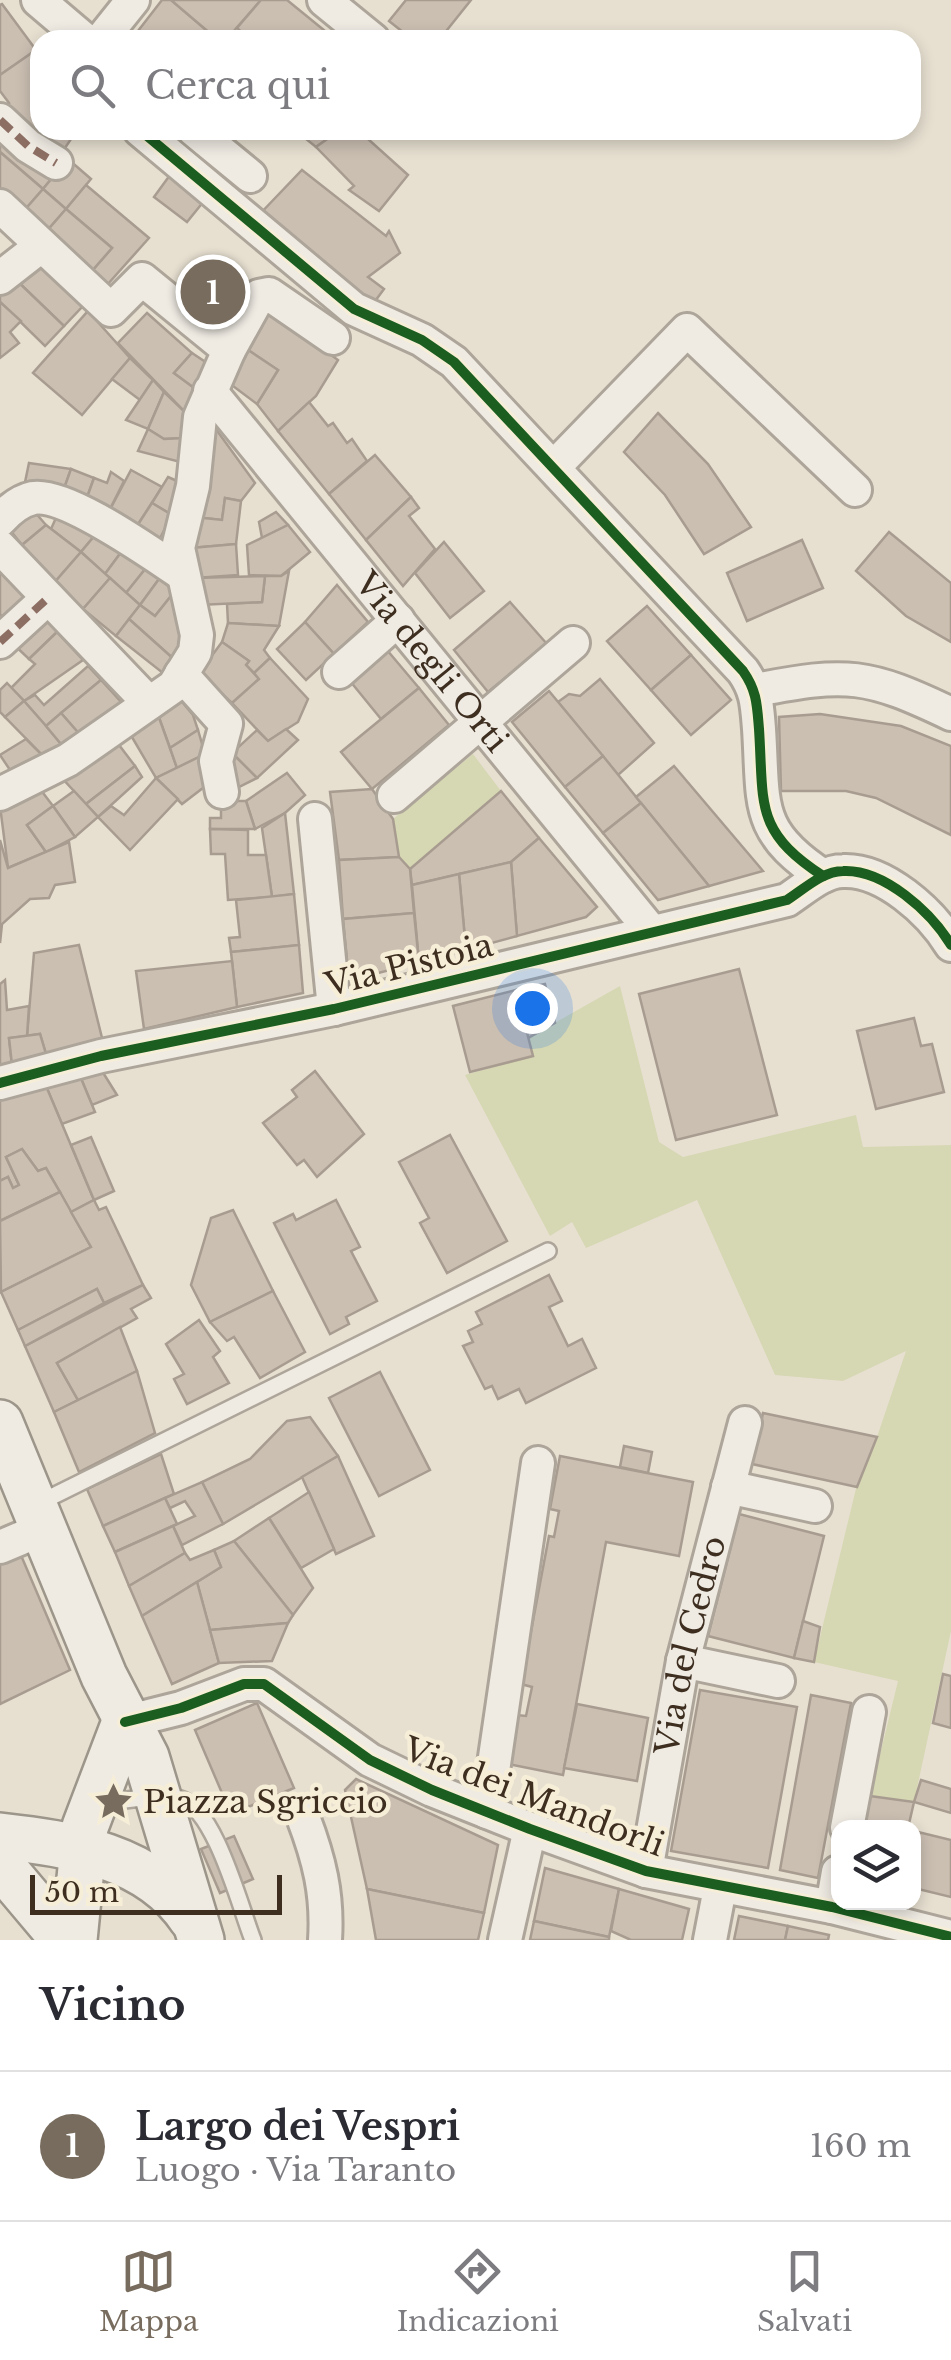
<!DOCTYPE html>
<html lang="it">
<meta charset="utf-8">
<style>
body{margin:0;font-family:"Libre Baskerville",serif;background:#f2f2f3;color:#2b2b33}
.controls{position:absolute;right:30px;bottom:30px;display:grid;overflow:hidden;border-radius:20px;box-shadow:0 5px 15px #0003}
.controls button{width:90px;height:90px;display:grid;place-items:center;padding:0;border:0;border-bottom:2px solid #e1e1e2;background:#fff;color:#2b2b33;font:50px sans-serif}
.scale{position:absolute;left:30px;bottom:25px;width:252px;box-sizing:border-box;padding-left:10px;border:5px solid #3d2e20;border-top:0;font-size:28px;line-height:35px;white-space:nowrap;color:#3d2e20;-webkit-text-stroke:8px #f7eed8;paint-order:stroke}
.you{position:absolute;left:532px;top:1008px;width:35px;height:35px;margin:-25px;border:8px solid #fff;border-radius:50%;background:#1a73e8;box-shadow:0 0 0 15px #1a73e833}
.badge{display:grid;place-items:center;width:65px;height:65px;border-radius:50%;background:#786c5e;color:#fff;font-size:32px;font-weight:700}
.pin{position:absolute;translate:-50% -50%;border:5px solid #fff;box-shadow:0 2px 10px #0006}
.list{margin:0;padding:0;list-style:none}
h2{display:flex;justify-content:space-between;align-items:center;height:130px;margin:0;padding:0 40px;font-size:42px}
h2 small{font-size:32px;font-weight:400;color:#7c7c81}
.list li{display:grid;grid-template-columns:65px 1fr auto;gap:30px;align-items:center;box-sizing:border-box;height:150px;padding:0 40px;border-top:2px solid #e1e1e2}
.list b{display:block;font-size:38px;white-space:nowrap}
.list p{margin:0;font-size:32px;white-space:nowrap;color:#7c7c81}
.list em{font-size:32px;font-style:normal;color:#7c7c81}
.icon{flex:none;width:55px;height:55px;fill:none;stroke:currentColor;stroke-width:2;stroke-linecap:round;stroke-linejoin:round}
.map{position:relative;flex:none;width:951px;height:1940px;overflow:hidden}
.search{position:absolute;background:#fff;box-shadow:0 5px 15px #0003;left:30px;right:30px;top:30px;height:110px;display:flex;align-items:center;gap:25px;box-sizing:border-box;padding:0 35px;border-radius:30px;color:#7c7c81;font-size:38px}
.sheet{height:280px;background:#fff}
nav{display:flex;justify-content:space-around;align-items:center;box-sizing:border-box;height:140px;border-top:2px solid #e1e1e2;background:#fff;font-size:28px;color:#7c7c81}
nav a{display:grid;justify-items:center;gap:5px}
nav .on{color:#786c5e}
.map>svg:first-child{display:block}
.green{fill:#d6d7b3}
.building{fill:#cbbfb2;stroke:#a89c90;stroke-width:2.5}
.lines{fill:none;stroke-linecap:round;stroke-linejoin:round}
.lane-casing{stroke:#ada599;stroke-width:20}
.street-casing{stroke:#ada599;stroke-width:38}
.secondary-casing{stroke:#9c958a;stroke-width:50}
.lane{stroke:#efebe3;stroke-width:15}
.street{stroke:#efebe3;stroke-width:32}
.secondary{stroke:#efebe3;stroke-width:45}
.quiet{stroke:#8d6e63;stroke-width:8;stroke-dasharray:15 8;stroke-linecap:butt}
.cycleway-casing{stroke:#f7eed8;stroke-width:16}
.cycleway{stroke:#1b5e20;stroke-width:10}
.labels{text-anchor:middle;stroke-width:9;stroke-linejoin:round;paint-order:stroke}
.street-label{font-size:32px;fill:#3d2e20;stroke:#f7eed8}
.poi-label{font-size:32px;fill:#3d2e20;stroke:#f7eed8;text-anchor:start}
</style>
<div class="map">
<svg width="951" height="1940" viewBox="0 0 951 1940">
<rect width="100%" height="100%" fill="#e7e0d1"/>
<g class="green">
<path d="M473 754 501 791 410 869 399 857 393 819Z"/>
<path d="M620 986 659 1142 683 1157 856 1115 863 1147 951 1145V1631L914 1802 870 1796 898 1681 814 1662 861 1468 877 1437 906 1351 843 1381 775 1375 697 1200 586 1248 572 1222 550 1236 465 1075 532 1056 528 1038Z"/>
</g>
<g class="building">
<path d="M162 0H171L218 40H131Z"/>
<path d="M171 0H261L226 40H218Z"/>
<path d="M261 0H287L325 31 318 40H250L237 28Z"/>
<path d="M406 0H471L439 40H413L389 21Z"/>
<path d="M2 4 36 50 0 75V5Z"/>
<path d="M36 50 40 55V123L29 140 1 108 9 103 0 91V75Z"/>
<path d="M40 123V130H77L63 151 34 131Z"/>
<path d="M295 130H340L316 147Z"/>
<path d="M340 130H358L408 175 379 211 349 190 354 186 316 147Z"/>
<path d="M0 133 55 174 43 189 0 152Z"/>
<path d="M0 152 43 189 22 213 0 194Z"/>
<path d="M68 159 91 179 66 209 43 189Z"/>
<path d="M302 170 386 236 389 231 400 253 368 277 384 289 370 308 256 218Z"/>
<path d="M170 175 204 201 187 222 154 197Z"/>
<path d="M86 185 149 238 107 285 91 272 112 248 66 209Z"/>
<path d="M43 189 66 209 46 232 22 213Z"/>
<path d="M66 209 112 248 91 272 46 232Z"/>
<path d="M35 259 82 307 64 326 13 277Z"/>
<path d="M13 277 64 326 45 346 0 302V288Z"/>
<path d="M0 302 21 321 10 332 19 343 0 358Z"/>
<path d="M268 309 338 360 316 396 278 431 257 404 278 370 245 348Z"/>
<path d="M88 311 130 358 82 415 33 373Z"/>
<path d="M147 313 192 353 174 373 197 390 187 414 118 343Z"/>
<path d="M245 348 278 370 257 404 225 380Z"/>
<path d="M192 353 207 363 197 390 174 373Z"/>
<path d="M130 358 153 380 140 400 112 379Z"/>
<path d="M153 380 164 392 148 429 126 420Z"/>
<path d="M164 392 187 414 185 438 164 439 148 429Z"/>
<path d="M309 402 328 426 333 423 347 443 352 439 367 461 329 494 278 431Z"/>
<path d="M658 413 708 464 751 527 704 554 665 495 624 452Z"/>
<path d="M210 421 255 483 241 501 225 498 222 520 194 517Z"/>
<path d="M148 429 164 439 185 438 184 463 138 451Z"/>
<path d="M375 455 411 497 366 540 329 494Z"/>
<path d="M29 463 71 469 61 497 24 487Z"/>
<path d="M71 469 94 478 85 503 61 497Z"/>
<path d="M131 470 162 487 135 529 107 515Z"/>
<path d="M111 472 124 481 107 515 85 503 94 478 107 483Z"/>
<path d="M168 477 186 485 172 515 152 503Z"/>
<path d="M411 497 419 508 409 516 435 549 403 586 366 540Z"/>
<path d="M225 498 241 501 236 544 191 548 194 517 222 520Z"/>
<path d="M152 503 172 515 158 542 135 529Z"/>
<path d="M33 510 46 525 22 545 10 530Z"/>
<path d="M59 511 96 534 81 552 51 529Z"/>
<path d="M276 512 288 525 262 538 259 522Z"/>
<path d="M46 525 81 552 54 583 22 545Z"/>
<path d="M288 525 310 552 281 576 249 575 247 545Z"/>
<path d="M889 532 951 583V642L906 616 856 571Z"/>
<path d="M96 534 122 551 105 574 81 552Z"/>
<path d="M802 540 823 588 747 621 727 573Z"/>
<path d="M444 542 484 591 450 618 415 573Z"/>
<path d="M236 544 238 575 195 578 191 548Z"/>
<path d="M122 551 146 568 126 593 105 574Z"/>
<path d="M81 552 110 578 83 609 54 583Z"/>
<path d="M146 568 159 579 140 605 126 593Z"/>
<path d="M0 571 33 605 9 625 0 614Z"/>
<path d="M289 571 279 626 228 623 227 604 262 602 265 576H281Z"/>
<path d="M265 576 262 602 199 605 195 578Z"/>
<path d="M110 578 140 605 116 636 83 609Z"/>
<path d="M159 579 175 591 155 616 140 605Z"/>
<path d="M337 585 368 622 334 654 305 622Z"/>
<path d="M175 591 189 640 177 662 129 619 140 605 155 616Z"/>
<path d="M510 602 547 644 488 692 454 650Z"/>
<path d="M647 606 691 655 651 690 607 641Z"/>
<path d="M41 613 57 632 29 659 11 642Z"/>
<path d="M129 619 177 662 168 677 116 636Z"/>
<path d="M305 622 334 654 306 680 277 649Z"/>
<path d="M228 623 279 626 264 650 270 658 254 673 246 665 249 661 222 642Z"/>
<path d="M57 632 83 660 24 701 11 688 35 664 29 659Z"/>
<path d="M222 642 249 661 246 665 259 679 232 703 199 673Z"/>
<path d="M387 650 419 688 381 719 350 681Z"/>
<path d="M691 655 731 700 691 735 651 690Z"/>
<path d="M270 658 308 699 298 722 268 741 232 703 259 679 254 673Z"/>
<path d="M88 666 101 680 46 726 24 701 35 695 44 705Z"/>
<path d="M600 679 654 743 618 775 558 702 569 694 580 696Z"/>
<path d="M101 680 122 703 82 737 61 713Z"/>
<path d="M7 683 24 701 5 717 0 712V690Z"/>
<path d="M419 688 449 725 372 789 341 752Z"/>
<path d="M549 691 603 756 565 787 512 722Z"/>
<path d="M178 697 193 715 198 730 170 748 157 712Z"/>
<path d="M24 701 46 726 66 750 47 760 5 717Z"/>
<path d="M157 712 177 768 156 778 129 732Z"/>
<path d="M61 713 82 737 66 750 46 726Z"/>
<path d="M820 714 901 726 951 746V835L876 798 846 791H781L779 717Z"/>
<path d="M286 729 298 740 257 778 232 753 257 730 268 741Z"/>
<path d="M198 730 205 754 177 768 170 748Z"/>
<path d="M26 739 47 760 14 776 0 755Z"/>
<path d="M116 741 135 766 86 804 61 777Z"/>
<path d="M232 753 257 778 231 791Z"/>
<path d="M205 754 212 781 182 804 156 778Z"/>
<path d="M603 756 641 803 603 833 565 787Z"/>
<path d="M135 766 142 777 98 817 86 804Z"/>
<path d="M674 766 763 871 709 886 636 797Z"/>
<path d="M287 773 305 795 285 813 255 829 246 801Z"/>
<path d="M156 778 178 799 130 850 98 817 111 806 124 815Z"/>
<path d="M40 789 53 806 27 825 46 852 8 868 0 806Z"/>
<path d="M372 789 393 819 399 857 339 860 330 792Z"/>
<path d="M74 791 98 817 75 837 53 806Z"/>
<path d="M501 791 539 838 511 862 412 885 410 869Z"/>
<path d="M221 801H246L255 829H210V818H221Z"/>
<path d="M641 803 709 886 658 900 603 833Z"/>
<path d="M53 806 75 837 46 852 27 825Z"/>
<path d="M285 813 294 894 272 897 262 828Z"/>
<path d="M210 829 248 830V855H266L272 897 228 900 225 854H211Z"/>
<path d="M539 838 597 907 586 917 517 936 511 862Z"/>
<path d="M0 840 8 868 69 842 75 882 55 885 49 898 30 899 2 924 0 943Z"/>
<path d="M399 857 410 869 414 913 343 919 339 860Z"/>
<path d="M511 862 517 936 466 950 459 874Z"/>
<path d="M459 874 466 950 419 962 412 885Z"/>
<path d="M294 894 299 945 231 952 229 938 240 937 236 900Z"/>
<path d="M414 913 419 962 349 981 343 919Z"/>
<path d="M79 945 102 1038 46 1054 40 1034 27 1036 34 953Z"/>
<path d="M299 945 303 993 237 1007 231 952Z"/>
<path d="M232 961 237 1007 144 1029 136 971Z"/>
<path d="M739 969 777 1115 676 1140 639 994Z"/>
<path d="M5 980 7 1010 29 1006 27 1036 9 1038 12 1065 0 1068V984Z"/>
<path d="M545 984 555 1023 528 1038 516 990Z"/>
<path d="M516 990 533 1056 470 1072 453 1006Z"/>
<path d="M914 1018 921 1046 932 1044 944 1092 876 1109 857 1031Z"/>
<path d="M40 1034 46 1054 12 1065 9 1038Z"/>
<path d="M102 1071 117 1095 92 1105 80 1076Z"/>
<path d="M315 1071 364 1134 317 1177 304 1160 297 1165 263 1123 297 1097 292 1090Z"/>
<path d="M80 1076 95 1112 62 1124 46 1086Z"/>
<path d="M46 1086 94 1200 71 1212 46 1168 38 1171 22 1149 6 1157 19 1185 13 1188 8 1177 0 1181V1098Z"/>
<path d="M450 1135 507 1241 447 1273 420 1223 429 1218 399 1162Z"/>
<path d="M91 1137 114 1191 94 1200 71 1145Z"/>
<path d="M22 1149 38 1171 46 1168 60 1192 0 1221V1181L8 1177 13 1188 19 1185 6 1157Z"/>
<path d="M60 1192 91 1247 1 1292 0 1221Z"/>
<path d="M94 1200 99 1210 106 1207 143 1285 104 1303 97 1289 18 1330 1 1292 91 1247 71 1212Z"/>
<path d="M336 1200 360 1247 351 1251 377 1301 346 1317 349 1324 330 1334 274 1223 293 1214 296 1220Z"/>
<path d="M233 1210 273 1291 210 1322 191 1285 211 1218Z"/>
<path d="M549 1275 562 1301 549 1307 568 1346 582 1339 596 1368 526 1403 519 1389 498 1399 492 1386 485 1389 463 1346 473 1342 468 1331 482 1324 476 1312Z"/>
<path d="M143 1285 151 1298 131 1309 137 1318 57 1363 78 1400 54 1412 25 1346Z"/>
<path d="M97 1289 104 1303 25 1346 18 1330Z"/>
<path d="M273 1291 305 1352 260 1378 234 1337 227 1341 210 1322Z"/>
<path d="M199 1320 220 1351 213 1357 229 1383 187 1404 174 1379 184 1374 166 1344Z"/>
<path d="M120 1327 137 1371 78 1400 57 1363Z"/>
<path d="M137 1371 155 1433 79 1472 54 1412Z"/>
<path d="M380 1372 430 1470 379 1496 329 1398Z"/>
<path d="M763 1413 877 1437 857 1487 752 1464Z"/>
<path d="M310 1417 338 1456 223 1524 202 1482 250 1459 287 1421Z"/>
<path d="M624 1446 652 1452 648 1473 620 1467Z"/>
<path d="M161 1454 174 1494 103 1526 87 1489Z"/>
<path d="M338 1456 374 1536 336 1554 302 1477Z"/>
<path d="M560 1456 693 1482 679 1556 606 1542 563 1775 508 1764 517 1715 526 1716 532 1687 521 1684 549 1536 554 1537 559 1511 550 1509Z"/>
<path d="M202 1482 223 1524 182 1545 173 1526 195 1516 185 1501 170 1508 165 1498Z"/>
<path d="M309 1492 334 1549 301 1568 269 1518Z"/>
<path d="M165 1498 177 1524 115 1552 103 1526Z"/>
<path d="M739 1514 824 1536 794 1658 708 1636Z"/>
<path d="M269 1518 313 1588 293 1615 234 1541Z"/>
<path d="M173 1526 185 1553 129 1586 115 1552Z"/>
<path d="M234 1541 293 1615 288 1623 210 1630 197 1582 221 1567 214 1550Z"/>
<path d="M214 1550 221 1567 142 1616 129 1586 185 1553 190 1560Z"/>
<path d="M20 1553 70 1670 0 1704V1561Z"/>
<path d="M197 1582 219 1663 172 1684 142 1616Z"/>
<path d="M803 1621 820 1627 814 1662 794 1658Z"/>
<path d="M288 1623 272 1661 219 1663 210 1630Z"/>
<path d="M943 1674 951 1676V1728L933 1723Z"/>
<path d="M700 1690 797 1707 768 1868 671 1851Z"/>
<path d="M811 1695 851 1703 818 1878 780 1870Z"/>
<path d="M257 1703 294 1788 231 1814 195 1730Z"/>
<path d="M577 1704 648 1718 637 1781 564 1768Z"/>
<path d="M356 1779 498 1845 484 1913 367 1889 345 1790Z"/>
<path d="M921 1780 951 1789V1813L914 1802Z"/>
<path d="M870 1796 914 1802 908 1828H862Z"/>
<path d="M914 1831 951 1840V1897L914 1888Z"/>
<path d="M234 1836 253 1879 220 1893 201 1849Z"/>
<path d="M545 1868 619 1889 609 1937 534 1921Z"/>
<path d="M367 1889 484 1913 478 1940H376Z"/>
<path d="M619 1889 689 1909 682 1940H631L611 1931Z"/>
<path d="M739 1916 788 1926 785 1940H734Z"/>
<path d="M534 1921 609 1937V1940H530Z"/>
<path d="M788 1926 829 1935 828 1940H785Z"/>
</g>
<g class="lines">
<defs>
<g id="lane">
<path d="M37 1504 548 1251"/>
<path d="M102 1801C128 1803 155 1792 180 1799 215 1808 240 1907 253 1940"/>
</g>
<g id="street">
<path d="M38 0 85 40"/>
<path d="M324 0 373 40"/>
<path d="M101 40 133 0"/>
<path d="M0 120 28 146 56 163"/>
<path d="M140 130 354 309 422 340 454 362 743 671C757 691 757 705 759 729 764 805 754 831 823 876"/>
<path d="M194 130 250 176"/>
<path d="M0 206 111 310 142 279 229 350 200 417 193 486 178 548 197 635 195 652 174 686 68 760 0 794"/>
<path d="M0 278 41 246"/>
<path d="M229 350 259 296 269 294 333 338"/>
<path id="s1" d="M210 391 652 932"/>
<path d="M554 467 687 330 855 490"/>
<path d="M0 520C9 510 19 501 33 498 66 492 152 554 181 573"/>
<path d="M0 547 149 703"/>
<path d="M0 642 48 598"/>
<path d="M339 672 398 620"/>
<path d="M181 674 226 724 216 761 222 792"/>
<path d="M756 690C848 672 867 674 951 714"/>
<path d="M394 796 573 643"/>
<path d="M315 819 334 1009"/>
<path d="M0 1083 101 1056 334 1009 787 900C804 889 823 871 843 871 884 869 931 912 951 945"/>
<path d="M728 1487 815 1506"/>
<path d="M0 1547 43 1529"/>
<path d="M683 1661 778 1681"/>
<path d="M125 1722 181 1708 244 1684H264L370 1760 432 1790 530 1829 646 1871 832 1907 951 1937"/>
<path d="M487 1812 538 1463"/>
<path d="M303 1817C319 1859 328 1894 325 1940"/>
<path d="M847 1828 869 1712"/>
<path id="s2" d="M646 1871 683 1661 745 1423"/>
<path d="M832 1907 838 1872"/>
<path d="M505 1940 530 1829"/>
<path d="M710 1940 720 1888"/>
</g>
<g id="secondary">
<path d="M0 1423 104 1676 146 1757 201 1940"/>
<path d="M0 1836C71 1844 150 1856 192 1919"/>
<path d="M0 1864 64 1940"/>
<path d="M74 1940 85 1827 125 1722"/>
</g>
</defs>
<use href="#lane" class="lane-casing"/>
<use href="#street" class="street-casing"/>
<use href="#secondary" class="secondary-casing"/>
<use href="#lane" class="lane"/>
<use href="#street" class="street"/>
<use href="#secondary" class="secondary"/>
<g class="quiet">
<path d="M0 120 28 146 56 163"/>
<path d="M0 642 48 598"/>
</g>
<defs>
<g id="cycleway">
<path d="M140 130 354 309 422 340 454 362 743 671C757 691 757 705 759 729 764 805 754 831 823 876"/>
<path d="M0 1083 101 1056 334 1009 787 900C804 889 823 871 843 871 884 869 931 912 951 945"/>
<path d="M125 1722 181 1708 244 1684H264L370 1760 432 1790 530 1829 646 1871 832 1907 951 1937"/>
</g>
</defs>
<use href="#cycleway" class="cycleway-casing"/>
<use href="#cycleway" class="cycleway"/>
</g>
<defs>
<symbol id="sight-bare" viewBox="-9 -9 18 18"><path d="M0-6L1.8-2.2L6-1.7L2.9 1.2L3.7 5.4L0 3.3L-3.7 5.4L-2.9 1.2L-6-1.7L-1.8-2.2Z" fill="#786c5e" stroke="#f7eed8" stroke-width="2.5" paint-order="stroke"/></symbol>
</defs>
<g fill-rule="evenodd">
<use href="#sight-bare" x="86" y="1774" width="55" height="55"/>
</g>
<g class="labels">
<g class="street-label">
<text dy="11" stroke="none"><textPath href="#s1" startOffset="350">Via degli Orti</textPath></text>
<text transform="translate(409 965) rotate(-14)" y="11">Via Pistoia</text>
<text dy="11" stroke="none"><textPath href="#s2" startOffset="230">Via del Cedro</textPath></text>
<text transform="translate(534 1797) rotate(21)" y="11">Via dei Mandorli</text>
</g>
<g class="poi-label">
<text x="143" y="1813">Piazza Sgriccio</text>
</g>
</g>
</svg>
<div class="controls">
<button><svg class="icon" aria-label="layers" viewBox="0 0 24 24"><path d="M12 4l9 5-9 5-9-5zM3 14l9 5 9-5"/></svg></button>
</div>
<div class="scale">50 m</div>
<div class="you"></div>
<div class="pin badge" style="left:213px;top:292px">1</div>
<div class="search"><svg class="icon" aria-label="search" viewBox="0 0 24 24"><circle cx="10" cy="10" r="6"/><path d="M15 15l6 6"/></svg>Cerca qui</div>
</div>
<section class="sheet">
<h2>Vicino<small></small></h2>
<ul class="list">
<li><span class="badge">1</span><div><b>Largo dei Vespri</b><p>Luogo · Via Taranto</p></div><em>160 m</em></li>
</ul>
</section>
<nav>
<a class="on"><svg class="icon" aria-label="map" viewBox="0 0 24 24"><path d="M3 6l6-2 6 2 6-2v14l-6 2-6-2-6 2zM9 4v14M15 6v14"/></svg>Mappa</a>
<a><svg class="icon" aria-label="directions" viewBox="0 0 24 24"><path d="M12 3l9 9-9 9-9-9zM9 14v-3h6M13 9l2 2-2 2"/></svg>Indicazioni</a>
<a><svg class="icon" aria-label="saved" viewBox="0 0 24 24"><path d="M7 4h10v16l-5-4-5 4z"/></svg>Salvati</a>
</nav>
